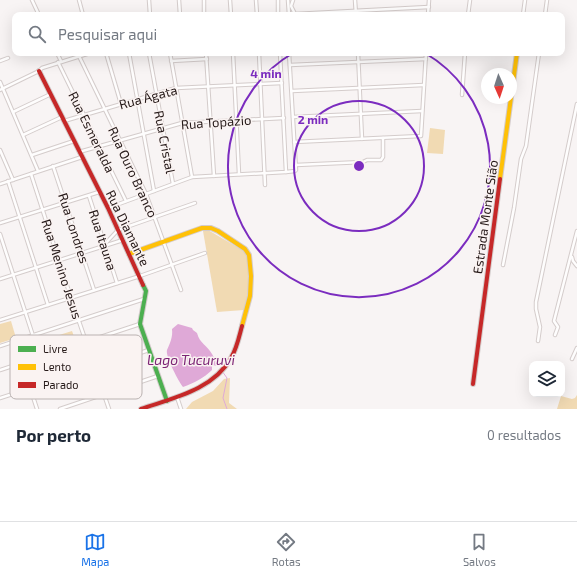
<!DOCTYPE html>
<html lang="pt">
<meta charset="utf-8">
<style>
body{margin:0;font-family:"Exo 2",sans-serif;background:#f2f2f3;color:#1f2937}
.controls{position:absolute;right:12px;bottom:12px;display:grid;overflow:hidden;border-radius:8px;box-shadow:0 4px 16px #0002}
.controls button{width:36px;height:36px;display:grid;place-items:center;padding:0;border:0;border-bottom:1px solid #e0e1e3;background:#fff;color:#1f2937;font:20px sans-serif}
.compass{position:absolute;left:481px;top:68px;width:36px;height:36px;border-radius:50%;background:#fff;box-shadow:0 4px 16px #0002;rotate:177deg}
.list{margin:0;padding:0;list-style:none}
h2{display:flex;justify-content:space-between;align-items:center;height:52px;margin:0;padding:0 16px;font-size:17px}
h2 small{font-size:13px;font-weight:400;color:#747a83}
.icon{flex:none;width:22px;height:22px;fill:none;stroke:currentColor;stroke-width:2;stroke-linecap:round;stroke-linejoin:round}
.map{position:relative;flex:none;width:577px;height:409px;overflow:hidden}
.search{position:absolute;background:#fff;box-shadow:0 4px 16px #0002;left:12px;right:12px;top:12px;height:44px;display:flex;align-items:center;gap:10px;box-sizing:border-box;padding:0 14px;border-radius:8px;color:#747a83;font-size:15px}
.sheet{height:112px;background:#fff}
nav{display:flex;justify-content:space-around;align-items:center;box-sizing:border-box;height:56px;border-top:1px solid #e0e1e3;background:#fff;font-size:11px;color:#747a83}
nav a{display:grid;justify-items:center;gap:2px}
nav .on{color:#1a73e8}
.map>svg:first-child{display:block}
.green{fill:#f1dab3}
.water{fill:#dfa9d7}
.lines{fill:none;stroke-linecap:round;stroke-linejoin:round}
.stream{stroke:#dfa9d7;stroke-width:1}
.street-casing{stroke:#d4cccb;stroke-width:4.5}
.fast-casing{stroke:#d4cccb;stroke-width:6}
.slow-casing{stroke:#d4cccb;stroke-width:6}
.jam-casing{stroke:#d4cccb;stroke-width:6}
.street{stroke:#fefdfd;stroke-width:2.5}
.fast{stroke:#4caf50;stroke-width:4}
.slow{stroke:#ffc107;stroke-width:4}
.jam{stroke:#c62828;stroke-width:4}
.ring{fill:none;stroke:#7b2cbf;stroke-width:2}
.labels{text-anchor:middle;stroke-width:3;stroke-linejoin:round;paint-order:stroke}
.street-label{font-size:13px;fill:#251918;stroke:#faf3f2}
.water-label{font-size:14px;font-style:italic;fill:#7c2475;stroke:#faf3f2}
.key{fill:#faf3f2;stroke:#bab2b1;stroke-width:1}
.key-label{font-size:11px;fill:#251918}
.centre{fill:#7b2cbf;stroke:#faf3f2;stroke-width:2}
.ring-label{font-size:12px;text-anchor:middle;font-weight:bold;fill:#7b2cbf;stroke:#faf3f2;stroke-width:3;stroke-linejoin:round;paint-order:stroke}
</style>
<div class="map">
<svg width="577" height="409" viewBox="0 0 577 409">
<rect width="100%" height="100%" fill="#f8f4f4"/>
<g class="green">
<path d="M430 128 445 130 443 154 427 153Z"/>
<path d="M208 230 244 251C254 260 248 298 244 310L217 312 203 231Z"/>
<path d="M11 321 16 338 0 343V324Z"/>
<path d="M72 331 76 342 60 348 56 336Z"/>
<path d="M230 378 229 403 237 409H186L192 402 213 391 224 379Z"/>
<path d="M577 395V409H557L561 396 572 399 575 398Z"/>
</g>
<path class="water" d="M178 324 192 328 193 330 197 333C200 344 207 345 212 354 215 358 215 362 218 366L212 365V370C204 378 194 383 183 387 179 382 165 356 167 350 170 343 173 337 172 329Z"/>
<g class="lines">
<path class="stream" d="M222 371 227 378 223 398 227 409"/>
<defs>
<g id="street">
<path d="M32 0 39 15"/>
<path d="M79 0 83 15"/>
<path d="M149 0 150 15"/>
<path d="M179 0 180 15"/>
<path d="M204 0V15"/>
<path d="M230 0 231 15"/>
<path d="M256 0 257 15"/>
<path d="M278 0V15"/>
<path d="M288 0 289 15"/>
<path d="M293 0 291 6 295 14 429 7"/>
<path d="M355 0 356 15"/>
<path d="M428 15 429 0"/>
<path d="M468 15 470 0"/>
<path d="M523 15 525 0"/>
<path d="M545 15 547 0"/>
<path d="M57 53 61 61"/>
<path d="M106 53 121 104"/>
<path d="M129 53 154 191"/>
<path d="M149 53 173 184"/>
<path d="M170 53 192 177"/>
<path d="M206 53 214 176"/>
<path d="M233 53 239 174"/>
<path d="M259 53 265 185"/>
<path d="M358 53 362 139"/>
<path d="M79 56 146 194 181 290"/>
<path d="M0 61 8 58"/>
<path d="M171 61 207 59"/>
<path d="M58 62 126 201"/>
<path d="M290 65 426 59"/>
<path d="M0 82 38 171"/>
<path d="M0 90 39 71 42 68 90 53"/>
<path d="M292 91 424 85"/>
<path d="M462 95 465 53"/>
<path d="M13 112 51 94"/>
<path d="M293 117 422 111"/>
<path d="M64 121 176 88 282 83"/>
<path d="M23 135 62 117"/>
<path d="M294 142 421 136 426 53"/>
<path d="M0 150 13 180"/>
<path d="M79 152 182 123 284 118"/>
<path d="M32 155 74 141"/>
<path d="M296 165 363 162 367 160H381L383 157V138"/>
<path d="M53 166 94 290"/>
<path d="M286 172 295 171 296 170 289 53"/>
<path d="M31 174 71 298 109 409"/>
<path d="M8 181 48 305"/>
<path d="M0 184 82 157"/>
<path d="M89 196 117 283"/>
<path d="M108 208 192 177 286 172 280 53"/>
<path d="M0 223 99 192"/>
<path d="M0 234 33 336"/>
<path d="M104 245 118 230 195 203"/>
<path d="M572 257 573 261 577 266"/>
<path d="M503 265 514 208 521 159 526 146 539 53"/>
<path d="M0 279 123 240"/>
<path d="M0 320 140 276 205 253"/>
<path d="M555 335 558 327 554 321 577 231"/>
<path d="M538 341 540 327 536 309V302L577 104"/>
<path d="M0 346 144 299"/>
<path d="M572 359 577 348"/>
<path d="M22 363 37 409"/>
<path d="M0 370 140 324"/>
<path d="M177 397 181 409"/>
<path d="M0 398 149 350"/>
<path d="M60 409 158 376"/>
</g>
<path id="fast" d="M143 285 146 291 140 324 167 401"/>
<g id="slow">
<path d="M500 179 517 53"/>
<path d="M129 254 202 228H211L218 231 245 249 249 255 251 276 250 296 242 326"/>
</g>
<g id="jam">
<path d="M39 71 108 208 143 285"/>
<path d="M473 384 500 179"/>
<path d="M141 409C173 398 213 390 231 358 237 348 239 337 242 326"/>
</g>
</defs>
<use href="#street" class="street-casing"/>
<use href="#fast" class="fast-casing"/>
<use href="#slow" class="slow-casing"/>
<use href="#jam" class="jam-casing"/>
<use href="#street" class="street"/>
<use href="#fast" class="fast"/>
<use href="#slow" class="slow"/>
<use href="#jam" class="jam"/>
</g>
<g class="ring">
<circle cx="359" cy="166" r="65"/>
<path d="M425 53A131 131 0 1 1 293 53"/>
</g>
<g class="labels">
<g class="street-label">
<text transform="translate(148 97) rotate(-15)" y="5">Rua Ágata</text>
<text transform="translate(216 122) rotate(-4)" y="5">Rua Topázio</text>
<text transform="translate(92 132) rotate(64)" y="5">Rua Esmeralda</text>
<text transform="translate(165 142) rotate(79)" y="5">Rua Cristal</text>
<text transform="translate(133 172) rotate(65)" y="5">Rua Ouro Branco</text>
<text transform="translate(485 217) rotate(-82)" y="5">Estrada Monte Sião</text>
<text transform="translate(74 228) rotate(72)" y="5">Rua Londres</text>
<text transform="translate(128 228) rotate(64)" y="5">Rua Diamante</text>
<text transform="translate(103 240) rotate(72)" y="5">Rua Itauna</text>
<text transform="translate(62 269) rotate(72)" y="5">Rua Menino Jesus</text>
</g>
<g class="water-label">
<text x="191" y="365">Lago Tucuruvi</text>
</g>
</g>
<rect x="10" y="335" width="132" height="64" rx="6" class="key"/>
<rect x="18" y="346" width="18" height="6" fill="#4caf50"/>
<rect x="18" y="364" width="18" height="6" fill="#ffc107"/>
<rect x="18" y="382" width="18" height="6" fill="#c62828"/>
<g class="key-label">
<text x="43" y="353">Livre</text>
<text x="43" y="371">Lento</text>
<text x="43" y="389">Parado</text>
</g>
<circle cx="359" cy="166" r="6" class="centre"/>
<g class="ring-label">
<text x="266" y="78">4 min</text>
<text x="313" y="124">2 min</text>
</g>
</svg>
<div class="controls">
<button><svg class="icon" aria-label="layers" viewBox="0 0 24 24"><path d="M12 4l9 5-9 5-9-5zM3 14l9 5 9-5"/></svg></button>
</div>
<svg class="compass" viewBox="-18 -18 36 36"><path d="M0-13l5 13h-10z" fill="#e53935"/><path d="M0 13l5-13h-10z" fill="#747a83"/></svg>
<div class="search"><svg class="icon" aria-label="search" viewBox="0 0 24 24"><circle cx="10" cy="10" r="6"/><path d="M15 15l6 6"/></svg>Pesquisar aqui</div>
</div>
<section class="sheet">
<h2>Por perto<small>0 resultados</small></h2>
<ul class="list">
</ul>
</section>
<nav>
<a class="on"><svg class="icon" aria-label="map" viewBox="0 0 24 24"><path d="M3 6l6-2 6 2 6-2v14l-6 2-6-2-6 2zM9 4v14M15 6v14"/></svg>Mapa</a>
<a><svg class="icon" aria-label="directions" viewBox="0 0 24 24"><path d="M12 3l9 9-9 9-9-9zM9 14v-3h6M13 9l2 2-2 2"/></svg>Rotas</a>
<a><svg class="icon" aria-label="saved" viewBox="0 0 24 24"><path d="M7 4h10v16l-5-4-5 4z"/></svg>Salvos</a>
</nav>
